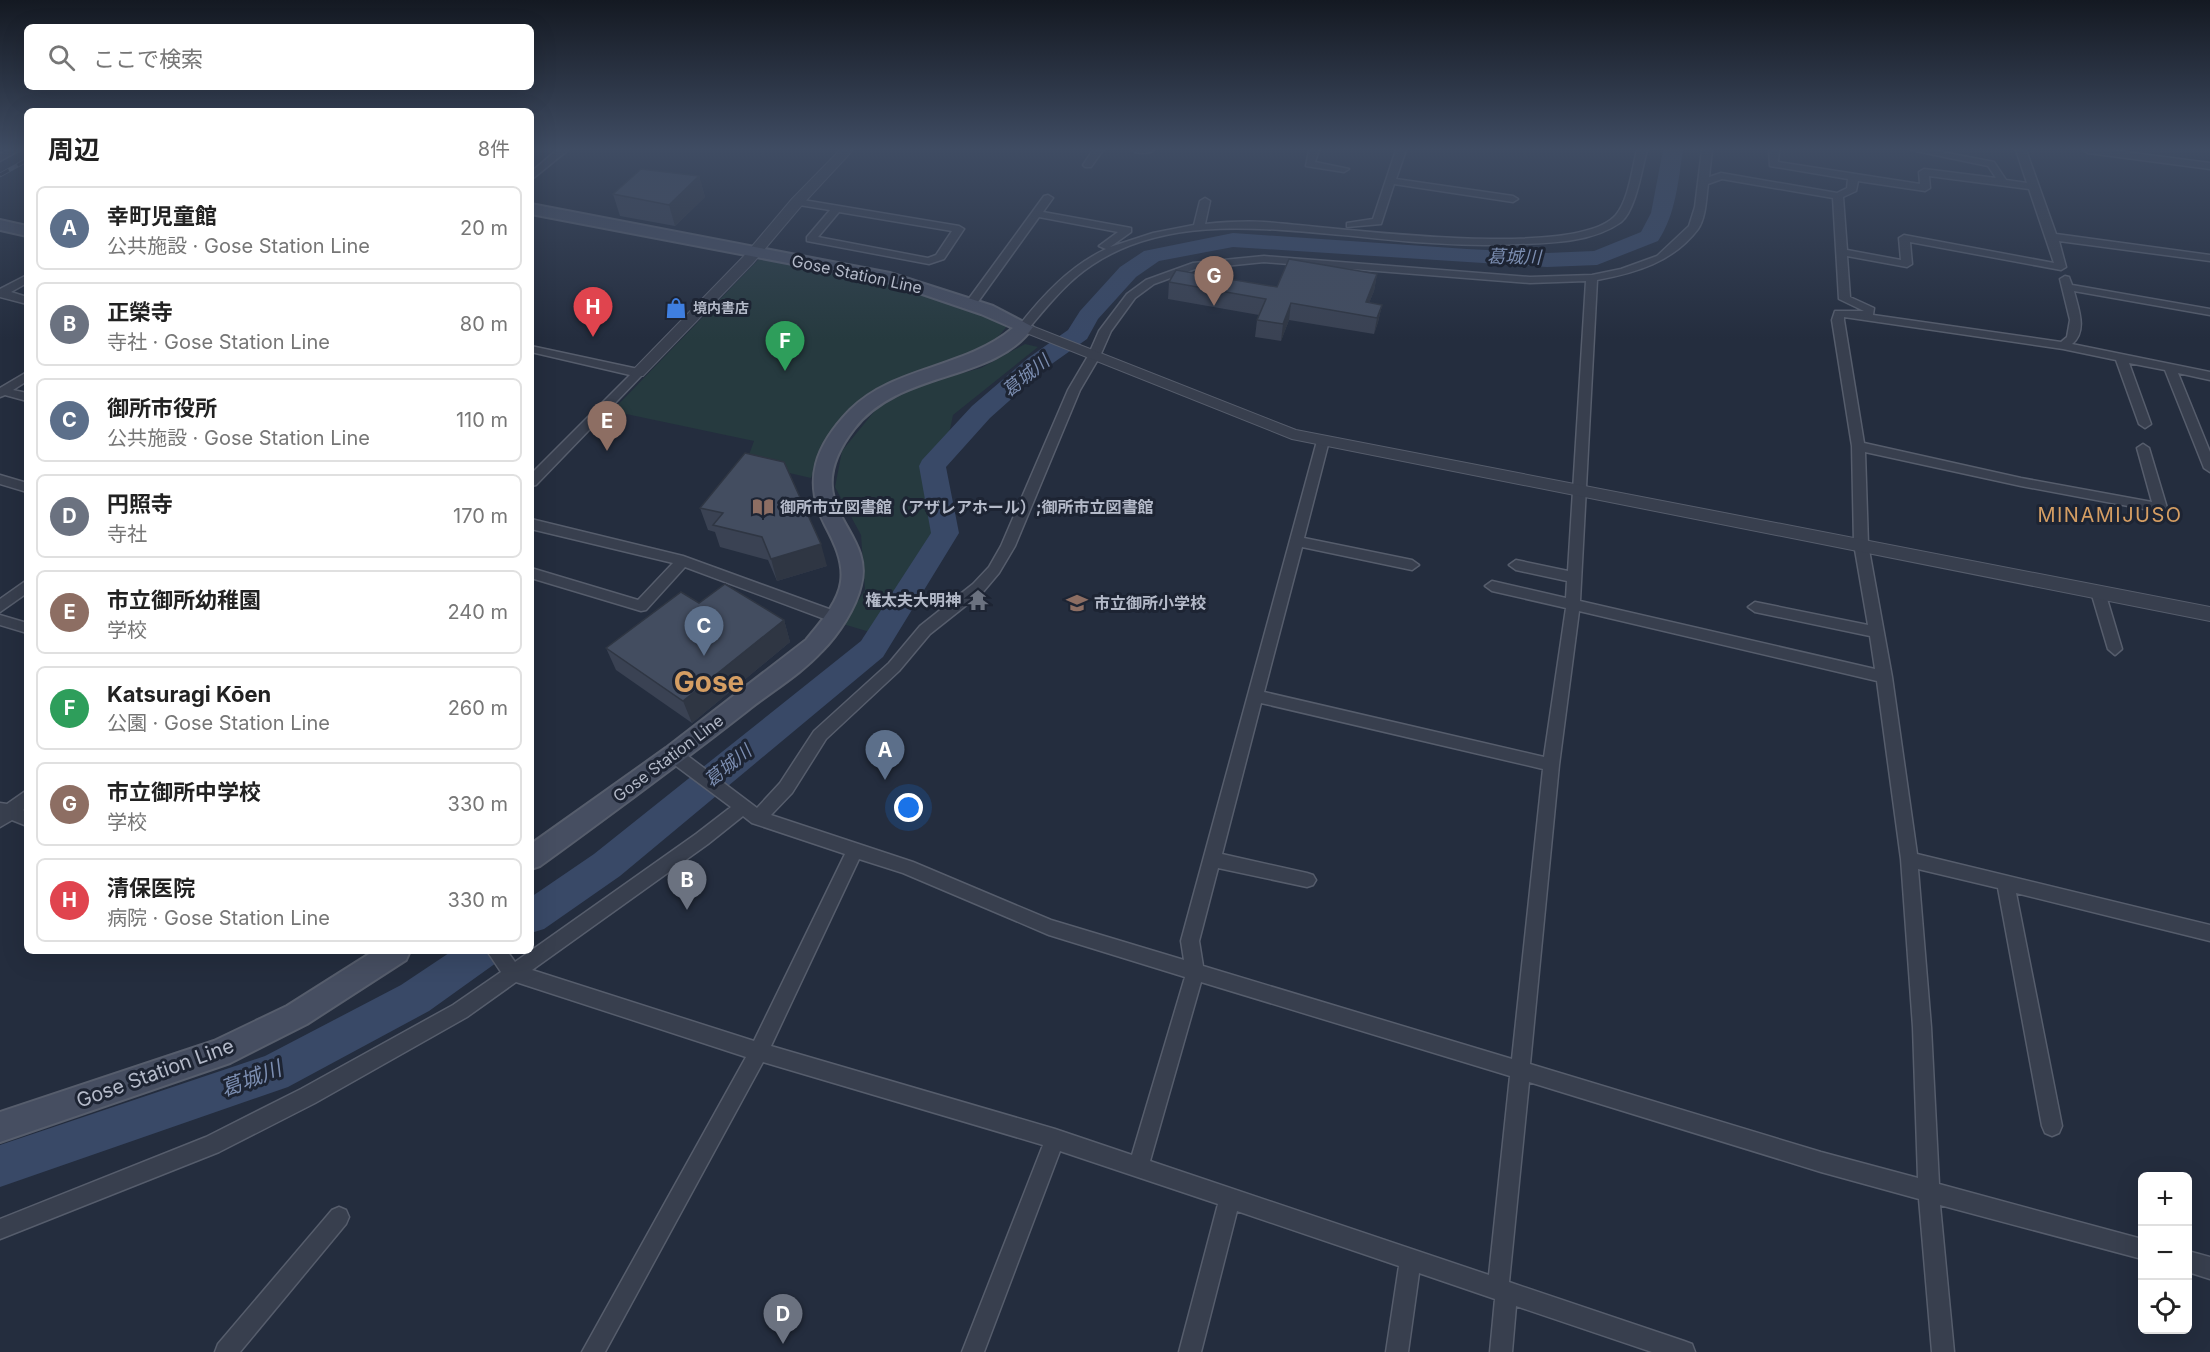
<!DOCTYPE html>
<html lang="ja">
<meta charset="utf-8">
<style>
body{margin:0;font-family:Inter,"Noto Sans JP",sans-serif;background:#f6f6f6;color:#222}
.controls{position:absolute;right:18px;bottom:18px;display:grid;overflow:hidden;border-radius:9px;box-shadow:0 6px 24px #0002}
.controls button{width:54px;height:54px;display:grid;place-items:center;padding:0;border:0;border-bottom:2px solid #e0e0e0;background:#fff;color:#222;font:30px sans-serif}
.you{position:absolute;left:909px;top:808px;width:21px;height:21px;margin:-15px;border:4px solid #fff;border-radius:50%;background:#1a73e8;box-shadow:0 0 0 9px #1a73e833}
.badge{display:grid;place-items:center;width:39px;height:39px;border-radius:50%;background:#516082;color:#fff;font-size:20px;font-weight:700}
.pin{position:absolute;translate:-50% -50px;filter:drop-shadow(0 2px 3px #0008)}
.pin::after{content:'';position:absolute;top:32px;width:21px;height:18px;background:inherit;clip-path:polygon(0 0,100% 0,50% 100%)}
.list{margin:0;padding:0;list-style:none}
h2{display:flex;justify-content:space-between;align-items:center;height:78px;margin:0;padding:0 24px;font-size:26px}
h2 small{font-size:20px;font-weight:400;color:#767676}
.list li{display:grid;grid-template-columns:39px 1fr auto;gap:18px;align-items:center;box-sizing:border-box;height:84px;margin:0 12px 12px;padding:0 12px;border:2px solid #e0e0e0;border-radius:9px}
.list b{display:block;font-size:22px;white-space:nowrap}
.list p{margin:0;font-size:20px;white-space:nowrap;color:#767676}
.list em{font-size:20px;font-style:normal;color:#767676}
.icon{flex:none;width:33px;height:33px;fill:none;stroke:currentColor;stroke-width:2;stroke-linecap:round;stroke-linejoin:round}
.map{position:relative;flex:none;width:2210px;height:1352px;overflow:hidden}
.search{position:absolute;background:#fff;box-shadow:0 6px 24px #0002;left:24px;top:24px;width:510px;height:66px;display:flex;align-items:center;gap:15px;box-sizing:border-box;padding:0 21px;border-radius:9px;color:#767676;font-size:22px}
.panel{position:absolute;background:#fff;box-shadow:0 6px 24px #0002;left:24px;top:108px;width:510px;height:846px;border-radius:9px}
.map>svg:first-child{display:block}
.green{fill:#263a3f}
.lines{fill:none;stroke-linecap:round;stroke-linejoin:round}
.river{fill:#394967;fill-rule:evenodd}
.minor-casing{stroke:#565d6c;stroke-width:3}
.tertiary-casing{stroke:#565d6c;stroke-width:2}
.secondary-casing{stroke:#565d6c;stroke-width:4}
.minor{fill:#383f4e;fill-rule:evenodd}
.tertiary{fill:#383f4e;fill-rule:evenodd}
.secondary{fill:#464e61;fill-rule:evenodd}
.rail-casing{stroke:#5a6375;stroke-width:4.5}
.rail{stroke:#1d2433;stroke-width:3;stroke-dasharray:10;stroke-linecap:butt}
.wall{fill:#3a4253}
.shaded-wall{fill:#2f3643}
.building{fill:#434d60;stroke:#2f3643;stroke-width:1.5}
.labels{text-anchor:middle;stroke-width:6;stroke-linejoin:round;paint-order:stroke}
.far-poi-label{font-size:14px;font-weight:bold;fill:#b4bac9;stroke:#1d2433;text-anchor:start}
.street-label{font-size:16px;fill:#b4bac9;stroke:#1d2433}
.poi-label{font-size:16px;font-weight:bold;fill:#b4bac9;stroke:#1d2433;text-anchor:start}
.water-label{font-size:18px;font-style:italic;fill:#7c8eb1;stroke:#1d2433}
.quarter-label{font-size:20px;letter-spacing:1.5px;fill:#d59e63;stroke:#1d2433}
.near-street-label{font-size:20px;fill:#b4bac9;stroke:#1d2433}
.near-water-label{font-size:21px;font-style:italic;fill:#7c8eb1;stroke:#1d2433}
.town-label{font-size:28px;font-weight:bold;fill:#d59e63;stroke:#1d2433}
</style>
<div class="map">
<svg width="2210" height="1352" viewBox="0 0 2210 1352">
<rect width="100%" height="100%" fill="#242d3e"/>
<g class="green">
<path d="M759 259 886 281 979 313 1007 326C991 349 970 355 945 363 872 386 840 405 811 478L746 463 754 441 612 411Z"/>
<path d="M1025 344 1038 347 953 415 949 434 924 475 940 500 927 567 873 633 843 624 865 590 861 535 835 487 842 451 877 408 922 384 981 368Z"/>
</g>
<g class="lines">
<g class="river">
<path d="M1663 150H1683C1678 182 1676 214 1658 241L1597 265 1547 267 1233 247 1159 261 1136 277 1098 319 1087 339 1046 368 990 418 946 467 959 533 883 657 620 876 544 929 531 933V897L594 854 861 641 931 533 919 466 922 460 972 406 1028 358 1068 330 1080 311 1120 267 1144 251 1233 233 1467 249 1547 253 1594 251 1641 232 1651 213Z"/>
<path d="M452 951H502L496 963 429 1011 288 1087 0 1187V1145L265 1056 401 985Z"/>
</g>
<defs>
<g id="minor">
<path d="M8 150H20L0 161V154Z"/>
<path d="M557 150H568L531 180V172Z"/>
<path d="M1093 150H1103L1091 167H1085L1083 165Z"/>
<path d="M1132 150H1154C1149 154 1137 154 1132 150Z"/>
<path d="M1309 150H1319L1315 162 1349 169 1344 172 1306 166Z"/>
<path d="M1396 150H1406L1396 179 1513 196 1518 199 1513 202 1394 184 1381 224 1347 227V223L1373 219Z"/>
<path d="M1637 150H1647C1642 168 1636 210 1621 222 1593 242 1553 243 1520 244 1464 247 1408 242 1353 236 1267 229 1168 214 1092 265 1066 282 1047 307 1028 329L1024 330 1018 327C1042 296 1070 266 1106 249L1099 246 1118 232 1039 217 975 306H967L965 304 1044 196 1048 195 1053 198 1043 212 1131 228V232L1110 247 1153 233 1194 225 1200 201 1205 198 1210 201 1205 224C1225 222 1245 221 1264 222 1329 226 1575 262 1616 215 1629 199 1632 169 1637 150Z"/>
<path d="M1702 150H1712L1709 177 1721 173 1837 193 1847 188 1848 179 1770 166 1769 150H1779L1778 162 1920 184 1919 172 1924 169 1996 178 1988 166 1911 150H1932L1994 162 2006 180 2027 183 2016 150H2026L2056 234 2210 255V261L2059 241 2066 267 2061 270 1910 242 1912 264 1907 267 1847 256 1850 297 1874 308 1873 315 2061 342 2067 337 2070 320 2060 279 2065 276 2069 277 2072 285 2210 309V315L2074 291C2078 308 2088 331 2072 344L2210 372V380L2178 373 2210 452V472L2204 468 2165 370 2129 363 2151 424 2145 428 2139 424 2116 360 2063 349 1844 317V320L1864 443 2021 478 2152 502 2137 448 2143 444 2149 448 2167 508 2160 512 2021 486 1865 452 1868 544 1892 677 1917 854 2210 925V941L2016 893 2062 1126 2059 1133 2052 1136 2045 1133 2042 1126 1998 888 1918 869 1931 1027 1939 1184 2142 1239V1259L1940 1205 1954 1352H1932L1919 1199 1821 1172 1529 1082 1509 1282 1684 1341 1692 1344 1695 1352H1652L1516 1306 1512 1352H1490L1495 1299 1419 1273 1408 1352H1386L1399 1266 1237 1211 1201 1352H1179L1218 1204 1060 1151 984 1352H962L1043 1145 763 1062 605 1352H582L746 1057 516 982 467 1017 315 1103 219 1152 0 1239V1219L206 1137 301 1089 453 1005 501 972 487 951H507L515 962 696 834 731 807 668 760 666 755 668 750H680L757 808 780 783 814 731 889 663 920 626 973 584 989 567 1001 546 1068 390 1088 356 1099 331 1127 294 1146 280 1193 263 1264 256 1530 277 1592 275 1621 269 1657 256 1689 226 1695 207ZM1929 176 2029 189 2054 263 1904 235 1899 238 1901 260 1847 250 1843 197 1856 191 1858 181 1925 191 1930 188ZM1722 179 1833 198 1839 299 1864 311H1835L1832 320 1852 446 1854 544 1868 625 1755 602 1748 607 1755 612 1870 636 1875 669 1580 601 1597 280C1636 273 1673 262 1698 229 1706 218 1706 198 1708 184ZM1264 262 1530 283 1586 281 1568 571 1516 560 1509 565 1516 570 1567 581 1566 598 1492 581 1485 586 1492 591 1566 608 1544 757 1264 692 1302 547 1412 570 1419 565 1412 560 1304 538 1329 441 1323 437 1317 441 1181 941 1184 960 1051 920 913 862 771 815 792 793 826 739 899 671 930 634 983 592 999 573 1015 546 1080 390 1100 356 1111 331 1135 298 1154 284 1195 269ZM1579 611 1877 681 1901 859 1913 1027 1918 1178 1821 1152 1530 1064 1559 765ZM1261 703 1543 769 1512 1059 1203 966 1199 941 1218 868 1307 887 1313 885 1316 880 1313 875 1307 873 1222 854ZM743 816 752 823 845 854 754 1041 532 970 708 844ZM859 859 903 873 1049 935 1185 977 1132 1155 1055 1129 771 1046ZM1201 982 1510 1076 1489 1275 1150 1161Z"/>
<path d="M2083 150H2110L2210 163V169L2088 153Z"/>
<path d="M797 199 959 226 964 229 944 259 929 264 807 241V237L830 210 793 204V200ZM839 212 952 231 936 255 928 258 818 237Z"/>
<path d="M27 275V283L11 292 27 297V304L0 297V289Z"/>
<path d="M531 346 638 369 644 373 536 485 531 486V474L630 375 531 352Z"/>
<path d="M27 372V381L13 390 27 393V401L5 395 0 397V388Z"/>
<path d="M0 475 27 483V492L0 484Z"/>
<path d="M531 519 683 556 840 613 842 617 835 622 830 621 685 567 646 610 641 611 531 578V568L638 600 673 563 531 529Z"/>
<path d="M27 580V593L0 612V599Z"/>
<path d="M2098 587 2105 592 2122 649 2115 655 2108 649 2091 592Z"/>
<path d="M0 615 27 623V633L0 625Z"/>
<path d="M27 790V807L23 810 27 812V826L12 820 0 827V803L7 804Z"/>
<path d="M339 1207 346 1210 349 1217 346 1224 240 1352H215L218 1344 332 1210Z"/>
<path d="M2188 1251 2210 1257V1279L2188 1272Z"/>
</g>
<g id="tertiary">
<path d="M840 150H853L802 205 753 263 643 376H633L630 373 633 370 743 257 792 199Z"/>
<path d="M1024 323 1296 430 2210 607V621L1292 439 1019 330 1017 327 1019 324Z"/>
</g>
<g id="secondary">
<path d="M531 204 890 273 993 306 1033 327C994 383 900 369 854 429 794 507 876 528 861 585 856 608 838 635 822 651 801 674 772 691 747 711 679 764 610 815 540 866L531 869V844L666 748 806 640C819 624 838 603 841 582 844 562 834 542 825 525 802 480 816 445 850 410 894 366 964 369 1013 328L981 314 887 282 531 214Z"/>
<path d="M0 220 27 226V236L0 230Z"/>
<path d="M374 951H410L406 960 307 1024 230 1063 0 1142V1112L214 1041 287 1006Z"/>
</g>
</defs>
<use href="#minor" class="minor-casing"/>
<use href="#tertiary" class="tertiary-casing"/>
<use href="#secondary" class="secondary-casing"/>
<use href="#minor" class="minor"/>
<use href="#tertiary" class="tertiary"/>
<use href="#secondary" class="secondary"/>
<defs>
<path id="rail" d="M0 175 27 160"/>
</defs>
<use href="#rail" class="rail-casing"/>
<use href="#rail" class="rail"/>
</g>
<g class="wall">
<path d="M699 176 705 197 675 226 620 216 613 194Z"/>
<path d="M1377 274 1374 291 1369 303 1382 305 1378 322 1374 334 1289 320 1281 341 1255 337 1257 320 1259 315 1168 299 1169 282 1277 287Z"/>
<path d="M745 453 827 566 777 581 768 560 720 547 715 532 708 530 700 508Z"/>
<path d="M699 603 784 620 790 642 692 723 616 670 606 648Z"/>
</g>
<g class="shaded-wall">
<path d="M699 176 705 197 675 226 669 205Z"/>
<path d="M1377 274 1374 291 1364 315 1366 302Z"/>
<path d="M1291 303 1289 320 1281 341 1283 324Z"/>
<path d="M1382 305 1378 322 1374 334 1377 318Z"/>
<path d="M821 544 827 566 777 581 771 559Z"/>
<path d="M784 620 790 642 692 723 683 701Z"/>
</g>
<g class="building">
<path d="M641 169 699 176 669 205 613 194Z"/>
<path d="M1289 259 1377 274 1366 302 1382 305 1377 318 1291 303 1283 324 1257 320 1266 299 1169 282 1176 270 1277 287Z"/>
<path d="M745 453 784 462 821 544 771 559 762 537 713 525 723 513 700 508Z"/>
<path d="M725 584 784 620 683 701 606 648 681 592 699 603Z"/>
</g>
<linearGradient id="sky" x2="0" y2="1"><stop stop-color="#141922"/><stop offset="0.44" stop-color="#3f4c63"/><stop offset="1" stop-color="#3f4c63" stop-opacity="0"/></linearGradient>
<rect width="2210" height="339" fill="url(#sky)"/>
<defs>
<symbol id="shop-bare" viewBox="-9 -9 18 18"><path d="M-5-2.5h2.3a2.7 3.5 0 0 1 5.4 0H5L5.5 6h-11ZM-1.5-2.5h3a1.5 2.3 0 0 0-3 0Z" fill="#3f7fe0" stroke="#1d2433" stroke-width="2.5" paint-order="stroke"/></symbol>
<symbol id="library-bare" viewBox="-9 -9 18 18"><path d="M-6-4Q-3-5.5-.7-3.5V5Q-3 3-6 4ZM6-4Q3-5.5 .7-3.5V5Q3 3 6 4Z" fill="#8d6e63" stroke="#1d2433" stroke-width="2.5" paint-order="stroke"/></symbol>
<symbol id="temple-bare" viewBox="-9 -9 18 18"><path d="M0-6L5-2H3V0L6.5 2.5H4V6H1.5V3h-3V6H-4V2.5H-6.5L-3 0V-2H-5Z" fill="#6b7280" stroke="#1d2433" stroke-width="2.5" paint-order="stroke"/></symbol>
<symbol id="school-bare" viewBox="-9 -9 18 18"><path d="M0-5L7-2L0 1L-7-2ZM-4 1L0 2.5L4 1V4Q0 6-4 4Z" fill="#8d6e63" stroke="#1d2433" stroke-width="2.5" paint-order="stroke"/></symbol>
</defs>
<g fill-rule="evenodd">
<use href="#shop-bare" x="661" y="293" width="30" height="30"/>
<use href="#library-bare" x="748" y="492" width="30" height="30"/>
<use href="#temple-bare" x="963" y="585" width="30" height="30"/>
<use href="#school-bare" x="1062" y="588" width="30" height="30"/>
</g>
<g class="labels">
<g class="far-poi-label">
<text x="693" y="313">境内書店</text>
</g>
<g class="street-label">
<text transform="translate(857 274) rotate(12)" y="6">Gose Station Line</text>
<text transform="translate(668 758) rotate(-37)" y="6">Gose Station Line</text>
</g>
<g class="poi-label">
<text x="780" y="513">御所市立図書館（アザレアホール）;御所市立図書館</text>
<text x="961" y="606" text-anchor="end">権太夫大明神</text>
<text x="1094" y="609">市立御所小学校</text>
</g>
<g class="water-label">
<text transform="translate(1514 257) rotate(1)" y="6">葛城川</text>
<text transform="translate(1026 376) rotate(-39)" y="6">葛城川</text>
<text transform="translate(728 766) rotate(-39)" y="6">葛城川</text>
</g>
<g class="quarter-label">
<text x="2110" y="522">MINAMIJUSO</text>
</g>
<g class="near-street-label">
<text transform="translate(155 1073) rotate(-20)" y="7">Gose Station Line</text>
</g>
<g class="near-water-label">
<text transform="translate(251 1079) rotate(-21)" y="7">葛城川</text>
</g>
<g class="town-label">
<text x="709" y="692">Gose</text>
</g>
</g>
</svg>
<div class="controls">
<button>+</button>
<button>−</button>
<button><svg class="icon" aria-label="locate" viewBox="0 0 24 24"><circle cx="12" cy="12" r="6"/><path d="M12 2v4M12 18v4M2 12h4M18 12h4"/></svg></button>
</div>
<div class="you"></div>
<div class="pin badge" style="left:885px;top:780px;background:#5c6f8a">A</div>
<div class="pin badge" style="left:687px;top:910px;background:#6b7280">B</div>
<div class="pin badge" style="left:704px;top:656px;background:#5c6f8a">C</div>
<div class="pin badge" style="left:783px;top:1344px;background:#6b7280">D</div>
<div class="pin badge" style="left:607px;top:451px;background:#8d6e63">E</div>
<div class="pin badge" style="left:785px;top:371px;background:#2e9e5b">F</div>
<div class="pin badge" style="left:1214px;top:306px;background:#8d6e63">G</div>
<div class="pin badge" style="left:593px;top:337px;background:#e0444e">H</div>
<div class="search"><svg class="icon" aria-label="search" viewBox="0 0 24 24"><circle cx="10" cy="10" r="6"/><path d="M15 15l6 6"/></svg>ここで検索</div>
<section class="panel">
<h2>周辺<small>8件</small></h2>
<ul class="list">
<li><span class="badge" style="background:#5c6f8a">A</span><div><b>幸町児童館</b><p>公共施設 · Gose Station Line</p></div><em>20 m</em></li>
<li><span class="badge" style="background:#6b7280">B</span><div><b>正榮寺</b><p>寺社 · Gose Station Line</p></div><em>80 m</em></li>
<li><span class="badge" style="background:#5c6f8a">C</span><div><b>御所市役所</b><p>公共施設 · Gose Station Line</p></div><em>110 m</em></li>
<li><span class="badge" style="background:#6b7280">D</span><div><b>円照寺</b><p>寺社</p></div><em>170 m</em></li>
<li><span class="badge" style="background:#8d6e63">E</span><div><b>市立御所幼稚園</b><p>学校</p></div><em>240 m</em></li>
<li><span class="badge" style="background:#2e9e5b">F</span><div><b>Katsuragi Kōen</b><p>公園 · Gose Station Line</p></div><em>260 m</em></li>
<li><span class="badge" style="background:#8d6e63">G</span><div><b>市立御所中学校</b><p>学校</p></div><em>330 m</em></li>
<li><span class="badge" style="background:#e0444e">H</span><div><b>清保医院</b><p>病院 · Gose Station Line</p></div><em>330 m</em></li>
</ul>
</section>
</div>
